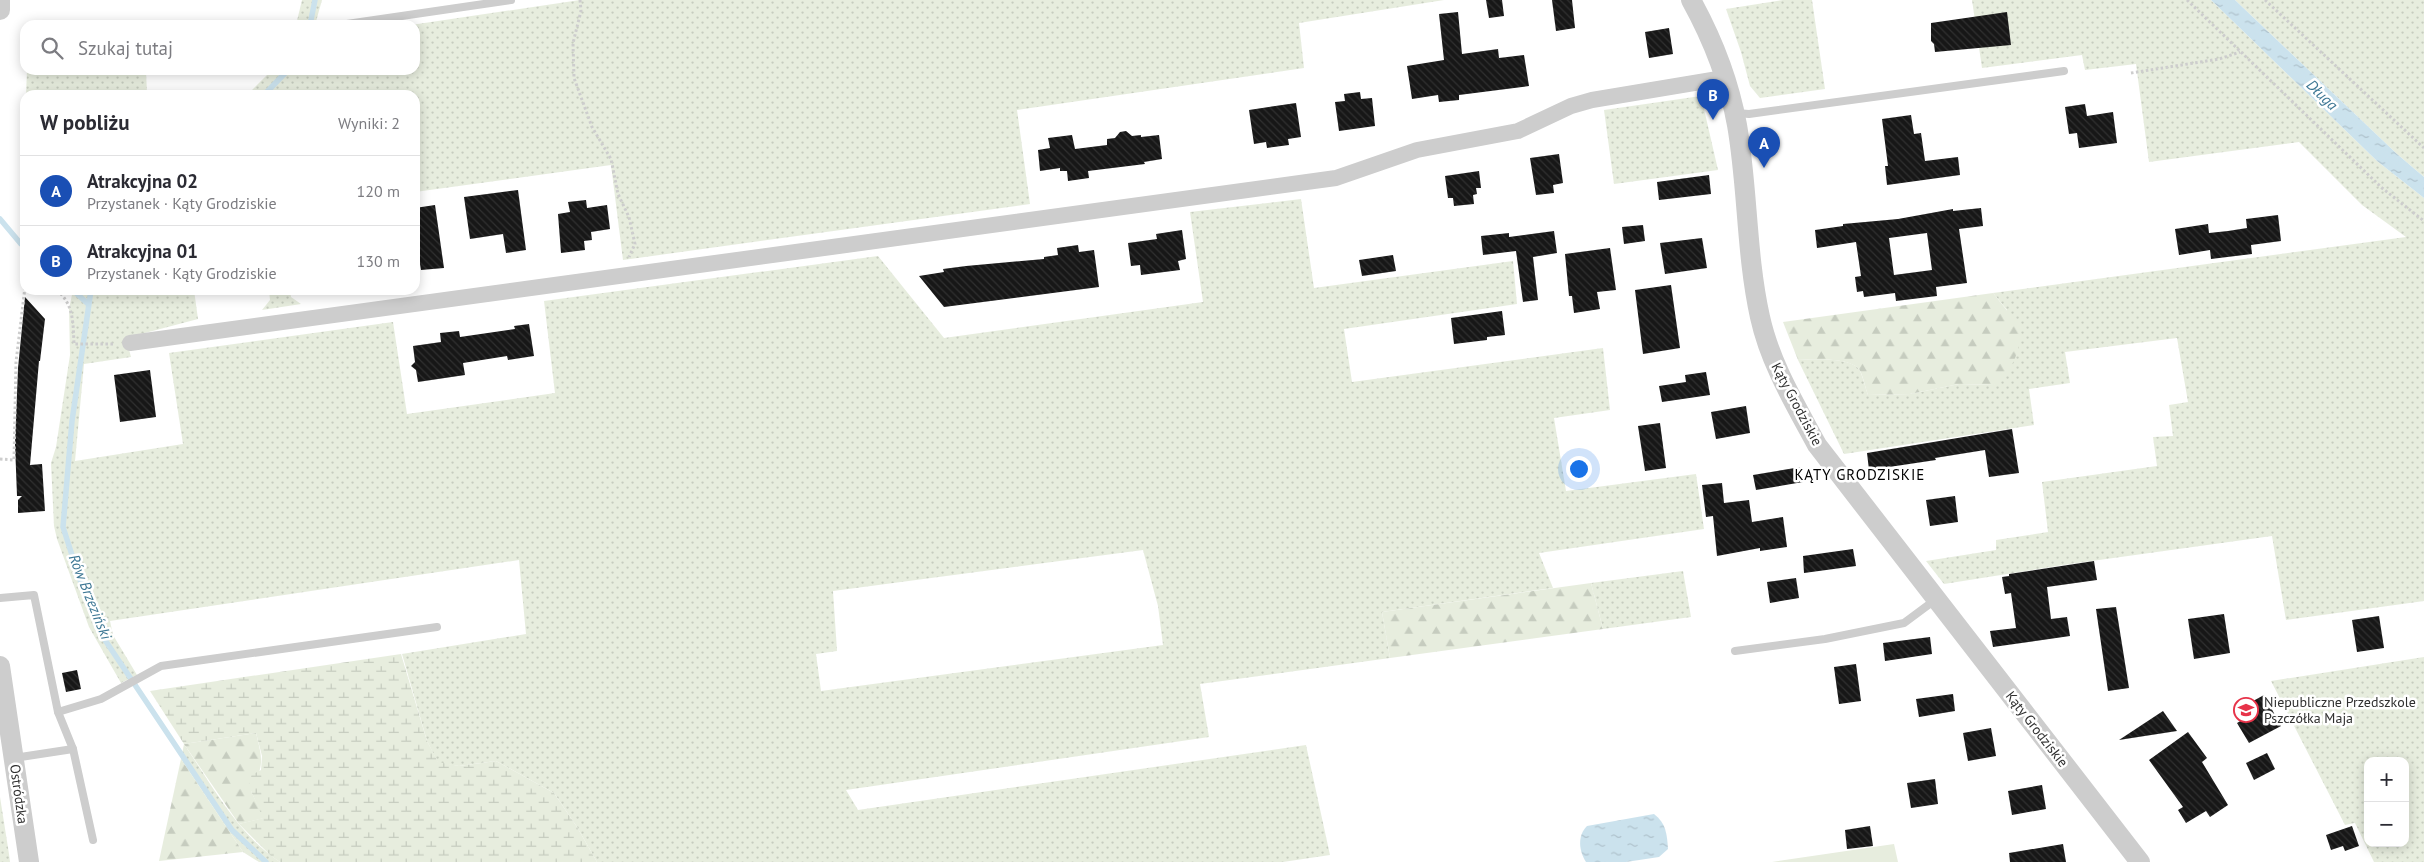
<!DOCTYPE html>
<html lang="pl">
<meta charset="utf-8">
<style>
body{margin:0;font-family:"PT Sans",sans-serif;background:#f7f7f7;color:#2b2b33}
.controls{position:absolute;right:15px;bottom:15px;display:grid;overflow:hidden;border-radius:10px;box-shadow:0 2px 12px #0003}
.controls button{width:45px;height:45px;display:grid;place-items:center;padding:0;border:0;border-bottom:1px solid #e1e1e2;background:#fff;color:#2b2b33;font:25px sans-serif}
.you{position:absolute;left:1578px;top:468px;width:18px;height:18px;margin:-12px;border:4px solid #fff;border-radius:50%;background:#1a73e8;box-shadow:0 0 0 8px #1a73e833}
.badge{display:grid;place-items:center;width:32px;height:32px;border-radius:50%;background:#2563eb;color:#fff;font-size:16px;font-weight:700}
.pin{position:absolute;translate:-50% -41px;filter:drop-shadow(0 1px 2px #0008)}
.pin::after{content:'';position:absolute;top:26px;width:18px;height:15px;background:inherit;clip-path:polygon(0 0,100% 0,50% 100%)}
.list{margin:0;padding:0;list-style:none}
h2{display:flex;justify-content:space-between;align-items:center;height:65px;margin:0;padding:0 20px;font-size:21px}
h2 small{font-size:16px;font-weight:400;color:#7c7c81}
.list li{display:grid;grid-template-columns:32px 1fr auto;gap:15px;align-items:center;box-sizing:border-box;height:70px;padding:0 20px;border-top:1px solid #e1e1e2}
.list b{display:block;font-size:19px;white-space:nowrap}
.list p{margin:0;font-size:16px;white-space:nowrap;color:#7c7c81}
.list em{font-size:16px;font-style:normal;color:#7c7c81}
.icon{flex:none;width:28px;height:28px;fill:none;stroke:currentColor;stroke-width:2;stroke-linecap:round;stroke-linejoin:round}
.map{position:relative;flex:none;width:2424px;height:862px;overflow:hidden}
.search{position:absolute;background:#fff;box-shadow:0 2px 12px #0003;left:20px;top:20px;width:400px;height:55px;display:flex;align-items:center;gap:12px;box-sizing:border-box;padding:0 18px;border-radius:15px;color:#7c7c81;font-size:19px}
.panel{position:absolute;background:#fff;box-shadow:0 2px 12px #0003;left:20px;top:90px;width:400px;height:205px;border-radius:15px}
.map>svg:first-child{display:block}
.grass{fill:url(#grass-dots);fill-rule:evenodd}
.forest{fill:url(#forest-firs)}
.wetland{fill:url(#wetland-marsh)}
.garden{fill:#e7edde}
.water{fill:url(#water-ripples)}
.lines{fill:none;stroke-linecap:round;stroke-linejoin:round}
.stream{stroke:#cbe2ed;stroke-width:5.5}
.building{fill:url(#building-back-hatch);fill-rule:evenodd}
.path{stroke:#cdcdcd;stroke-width:3;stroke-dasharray:2.5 2.5;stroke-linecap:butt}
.service{stroke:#cdcdcd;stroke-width:8}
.minor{stroke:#cdcdcd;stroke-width:16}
.tertiary{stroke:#cdcdcd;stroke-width:20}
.labels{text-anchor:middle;stroke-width:5;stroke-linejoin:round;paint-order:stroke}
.street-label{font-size:14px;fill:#303030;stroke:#fff}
.poi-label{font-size:14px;fill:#303030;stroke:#fff;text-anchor:start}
.water-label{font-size:15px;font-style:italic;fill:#3d7794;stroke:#fff}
.neighbourhood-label{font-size:15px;letter-spacing:1px;fill:#000;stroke:#fff}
</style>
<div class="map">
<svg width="2424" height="862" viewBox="0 0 2424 862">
<defs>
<pattern id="grass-dots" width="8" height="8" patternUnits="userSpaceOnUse" patternTransform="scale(1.25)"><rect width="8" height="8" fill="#e7edde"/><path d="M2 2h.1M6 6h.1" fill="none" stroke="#c6ccbf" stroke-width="1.8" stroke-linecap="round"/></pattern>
<pattern id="forest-firs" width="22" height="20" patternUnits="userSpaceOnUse" patternTransform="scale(1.25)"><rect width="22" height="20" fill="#e7edde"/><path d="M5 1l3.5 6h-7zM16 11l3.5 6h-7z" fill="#c6ccbf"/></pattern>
<pattern id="wetland-marsh" width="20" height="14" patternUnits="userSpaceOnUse" patternTransform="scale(1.25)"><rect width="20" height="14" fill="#e7edde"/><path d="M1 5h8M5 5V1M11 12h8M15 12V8" fill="none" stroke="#c6ccbf"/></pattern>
<pattern id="water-ripples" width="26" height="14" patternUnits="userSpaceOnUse" patternTransform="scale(1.25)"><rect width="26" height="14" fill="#cbe2ed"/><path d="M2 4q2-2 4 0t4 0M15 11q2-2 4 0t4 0" fill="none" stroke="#afc2cc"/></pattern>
<pattern id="building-back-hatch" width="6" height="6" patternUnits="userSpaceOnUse" patternTransform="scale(1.25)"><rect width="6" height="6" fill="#171717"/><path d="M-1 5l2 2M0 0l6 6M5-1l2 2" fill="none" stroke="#303030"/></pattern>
</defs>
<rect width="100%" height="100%" fill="#fff"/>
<g class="grass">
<path d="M302 0H322L315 25H296Z"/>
<path d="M580 0H1444L1299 23 1304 68 1017 110 1030 204 623 260 611 165 415 192V95H247L272 70H415V25H411Z"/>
<path d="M1783 0H1812L1825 89 1760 98 1750 86 1741 52 1726 9Z"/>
<path d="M1972 0H2211L2377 161 2424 198V601L2286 620 2272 536 2063 565 1944 584 1926 561 1996 550V540L2048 532 2042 482 2157 466 2153 437 2173 436 2169 405 2188 402 2177 338 2065 352 2070 383 2029 389 2034 425 1844 454 1798 360C1813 359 1850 357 1859 369 1863 376 1865 387 1868 395L1910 394 1959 384 1994 385 2007 310 1993 293 2406 237 2362 205 2299 142 2149 162 2136 64 2085 70 2082 55 1982 68Z"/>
<path d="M2235 0H2424V177L2397 154Z"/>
<path d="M144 20V25H29V24Z"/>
<path d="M27 70H146L147 95H26Z"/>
<path d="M1701 96 1718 170 1614 184 1604 110Z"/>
<path d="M1301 199 1314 288 1513 261 1517 304 1344 329 1352 382 1603 348 1610 410 1554 418 1566 491 1696 474 1704 529 1539 553 1553 588 1382 612 1390 658 1200 684 1209 737 846 790 858 810 1306 745 1330 855 1283 862H597L577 827 554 793 496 761 459 766 438 763 427 741 402 654 526 634 519 560 110 621 113 635 137 675 121 683 89 627 57 539 54 526 51 463 56 447 70 355 69 309 73 290H194L198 319 126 338 131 357 84 364 75 461 183 444 169 353 393 322 407 414 555 393 544 301 878 256 944 338 1203 302 1190 212ZM1143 550 1158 606 1163 645 821 691 816 654 837 651 833 591Z"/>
<path d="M269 290H290L291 297 301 304 262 310 270 300Z"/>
<path d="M1683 571 1691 617 1603 629 1591 583Z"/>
<path d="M2424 657V862H2374L2355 823 2345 825 2271 681ZM2368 761H2405V843H2368Z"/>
<path d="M184 744C212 785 238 835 280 862H259L243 852 181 759Z"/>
<path d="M0 797 9 854 10 862H0Z"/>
</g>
<g class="forest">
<path d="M1993 293 2021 328C2019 354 2014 368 1994 385L1959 384 1910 394 1868 395C1865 387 1863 375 1859 369 1849 357 1813 359 1798 360L1783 322Z"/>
<path d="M1591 583 1603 629 1390 658 1382 612Z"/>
<path d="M256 733C263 761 264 765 251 791L264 818 239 824 184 744Z"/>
<path d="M181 759 243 852 159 861Z"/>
</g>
<path class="wetland" d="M401 654 427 741 438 762 459 766 496 761 554 793 577 827 597 862H280L271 856 239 824 263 818 251 791 248 777 261 770 262 756 256 733 184 744 150 691Z"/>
<path class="garden" d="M1894 844 1898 862H1772Z"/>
<g class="water">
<path d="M2211 0H2235L2397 154 2424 177V198L2377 161Z"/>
<path d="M1654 814C1666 823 1667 834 1668 849L1659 857 1626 862H1586C1579 851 1577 836 1587 826Z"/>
</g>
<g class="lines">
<g class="stream">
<path d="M310 25 315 0"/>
<path d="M264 95 288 70"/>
<path d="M0 219 21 244"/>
<path d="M73 290 88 304"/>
<path d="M91 290 72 421 63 527 80 580 105 640 232 830 266 862"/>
</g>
</g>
<g class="building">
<path d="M1486 0H1502L1504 16 1489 18Z"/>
<path d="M1552 0H1572L1575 28 1556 31Z"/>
<path d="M1458 12 1462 54 1498 49 1499 58 1524 55 1529 86 1459 95V100L1439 102 1438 95 1412 99 1407 66 1444 60 1439 14Z"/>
<path d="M2007 12 2011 45 1935 52 1934 44 1931 41V23Z"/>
<path d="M1669 28 1673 54 1649 58 1645 32Z"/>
<path d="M1360 92 1361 99 1372 98 1375 126 1339 131 1335 102 1345 101 1344 94Z"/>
<path d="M1296 103 1301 137 1288 139 1289 145 1267 148 1266 142 1254 144 1249 110Z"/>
<path d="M2085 104 2087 116 2113 112 2117 143 2079 148 2077 133 2069 134 2065 107Z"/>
<path d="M1911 115 1914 134 1921 133 1925 161 1958 157 1960 175 1887 185 1885 166H1888L1882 119Z"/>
<path d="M1126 131 1132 136 1141 135V137L1159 135 1162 159 1144 162 1145 164 1088 171 1089 178 1068 181 1067 171H1060V168L1040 171 1038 150 1050 148 1048 138 1072 135 1075 149 1107 145V139L1115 138 1120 132Z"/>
<path d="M1559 154 1563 183 1553 185 1554 193 1536 195 1530 158Z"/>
<path d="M1479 171 1481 188H1476L1477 194 1473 195 1474 204 1454 206 1453 198H1448L1445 176Z"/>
<path d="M1709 175 1711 194 1659 200 1657 182Z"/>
<path d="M518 190 526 250 506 253 503 234 470 239 464 197Z"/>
<path d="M586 200 587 208 607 205 610 229 591 232 592 240 584 241 585 250 561 253 558 214 570 212 568 202Z"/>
<path d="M435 205 444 268 421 270 418 252 415 253V208Z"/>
<path d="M1981 208 1983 226 1959 229 1967 283 1936 287 1937 296 1896 301 1895 293 1864 297 1863 291 1857 292 1855 277 1861 276 1856 242 1817 248 1815 230 1843 226V224L1898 219 1953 209V211ZM1927 233 1932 270 1894 275 1889 238Z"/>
<path d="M2278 215 2281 241 2251 245 2252 254 2211 259 2210 250 2179 255 2175 229 2208 224 2209 233 2228 231 2247 228 2246 219Z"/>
<path d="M1643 225 1645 241 1624 244 1622 227Z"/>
<path d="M1182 230 1186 259 1178 261 1180 270 1141 275 1140 265 1131 266 1128 243 1157 239 1156 234Z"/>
<path d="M1554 231 1557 253 1533 257 1538 300 1523 302 1516 251 1483 255 1481 236 1509 233V237Z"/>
<path d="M1702 238 1707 268 1665 274 1660 243Z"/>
<path d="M1078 245 1079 252 1094 250 1099 287 944 307 919 276 944 272 943 269 966 266 1044 259V257L1058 255 1057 248Z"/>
<path d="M1610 248 1616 290 1597 292 1600 309 1574 313 1572 296H1569L1565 254Z"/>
<path d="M1393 255 1396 271 1362 276 1359 260Z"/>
<path d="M1671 285 1680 348 1643 354 1635 290Z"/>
<path d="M25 297 45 319 40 361H39L30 465 42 464 45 511 18 513V500L22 496H17L15 444 18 368Z"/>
<path d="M1502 311 1505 335 1487 337V340L1454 344 1451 318Z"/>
<path d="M529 324 534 356 508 360 507 356 463 363 465 375 418 382 416 370 411 366 415 362 413 346 441 342 440 333 459 331 460 337 515 329 514 326Z"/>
<path d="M150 370 156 417 120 422 114 375Z"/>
<path d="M1706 372 1710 395 1662 402 1659 386 1686 382 1685 375Z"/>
<path d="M1746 406 1750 433 1716 439 1711 412Z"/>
<path d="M1660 423 1666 468 1645 471 1638 426Z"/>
<path d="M2012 429 2019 473 1989 477 1985 450 1935 458 1936 460 1869 470 1867 453Z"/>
<path d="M1801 467 1803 482 1756 490 1753 475Z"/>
<path d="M1722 483 1724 503 1749 500 1752 522 1783 517 1787 547 1760 551V548L1717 556 1713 516 1706 517 1702 485Z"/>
<path d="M1955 496 1958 522 1930 526 1926 500Z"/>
<path d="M1853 549 1856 566 1804 573 1803 556Z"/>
<path d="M2094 561 2097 580 2047 587 2051 619 2067 617 2070 636 1993 647 1990 631 2016 628 2011 593 2005 594 2002 577 2009 576V574Z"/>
<path d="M1796 578 1799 598 1770 603 1767 582Z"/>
<path d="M2116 607 2129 688 2108 691 2096 609Z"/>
<path d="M2224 614 2230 653 2194 659 2188 619Z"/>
<path d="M2379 616 2384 648 2357 652 2352 620Z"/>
<path d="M1930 637 1932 654 1885 661 1883 643Z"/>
<path d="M1856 664 1861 701 1839 704 1834 667Z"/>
<path d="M77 670 81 689 66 692 62 673Z"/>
<path d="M1953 694 1955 711 1919 717 1916 699Z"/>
<path d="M2264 695 2281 726 2249 743 2237 723 2249 716 2244 706Z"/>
<path d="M2163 711 2177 731 2119 740Z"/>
<path d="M1991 728 1996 756 1968 761 1963 733Z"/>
<path d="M2188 732 2207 758 2202 762 2228 805 2210 817 2206 811 2186 823 2178 810 2183 807 2149 760Z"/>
<path d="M2267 753 2275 769 2254 780 2246 763Z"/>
<path d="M1935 779 1938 804 1911 808 1907 783Z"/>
<path d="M2042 785 2046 809 2012 815 2008 791Z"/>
<path d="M1870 826 1873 846 1847 849 1845 830Z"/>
<path d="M2352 826 2359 846 2345 851 2343 846 2331 850 2326 835Z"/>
<path d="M2063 844 2066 862H2010L2009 853Z"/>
</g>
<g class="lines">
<g class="path">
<path d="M580 0 581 11 573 43 574 78 592 127 611 159 618 194 629 217 635 244 629 257"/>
<path d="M2187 0 2382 188 2424 221"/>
<path d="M2265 0 2424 148"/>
<path d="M2131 73 2219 59 2240 52"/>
<path d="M57 290C74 305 73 323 74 344H114"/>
<path d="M0 459 14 460 16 362 25 287"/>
</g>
<g class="service">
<path d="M340 25 511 0"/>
<path d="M1736 113 1749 114 2064 71"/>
<path d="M0 598 34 595 58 712 73 749 93 840"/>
<path d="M1735 651 1825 639 1904 623 1935 600"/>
<path d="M58 712 101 699 161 666 437 627"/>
<path d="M14 758 73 749"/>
</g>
<path class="minor" d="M130 343 1336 178 1417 150 1518 131 1571 106 1592 100 1724 78"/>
<g class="tertiary">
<path d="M1691 0C1712 38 1729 81 1737 125 1748 188 1746 254 1760 317 1770 363 1795 404 1817 445L2140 862"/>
<path d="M0 10V0"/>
<path d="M0 666 29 862"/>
</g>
</g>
<defs>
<symbol id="school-ring" viewBox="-11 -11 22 22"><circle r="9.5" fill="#fff" stroke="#e73349" stroke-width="1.5"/><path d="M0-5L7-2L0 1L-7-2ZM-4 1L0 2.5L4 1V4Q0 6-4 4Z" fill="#e73349"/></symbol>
</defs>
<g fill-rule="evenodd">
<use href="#school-ring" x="2232" y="696" width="28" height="28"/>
</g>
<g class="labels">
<g class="street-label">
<text transform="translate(1797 404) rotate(62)" y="5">Kąty Grodziskie</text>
<text transform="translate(2037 729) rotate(52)" y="5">Kąty Grodziskie</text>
<text transform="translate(19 794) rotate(82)" y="5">Ostródzka</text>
</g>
<g class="poi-label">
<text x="2264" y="707">Niepubliczne Przedszkole<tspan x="2264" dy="16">Pszczółka Maja</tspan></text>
</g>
<g class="water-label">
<text transform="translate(2322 95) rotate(44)" y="5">Długa</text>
<text transform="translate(90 597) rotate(68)" y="5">Rów Brzeziński</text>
</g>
<g class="neighbourhood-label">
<text x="1860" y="480">KĄTY GRODZISKIE</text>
</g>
</g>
</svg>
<div class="controls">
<button>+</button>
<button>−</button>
</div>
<div class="you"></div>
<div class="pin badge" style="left:1764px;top:168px;background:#1a4fb4">A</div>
<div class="pin badge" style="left:1713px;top:120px;background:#1a4fb4">B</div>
<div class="search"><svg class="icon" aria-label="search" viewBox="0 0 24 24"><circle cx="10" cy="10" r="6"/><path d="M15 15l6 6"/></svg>Szukaj tutaj</div>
<section class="panel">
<h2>W pobliżu<small>Wyniki: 2</small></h2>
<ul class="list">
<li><span class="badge" style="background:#1a4fb4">A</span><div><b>Atrakcyjna 02</b><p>Przystanek · Kąty Grodziskie</p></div><em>120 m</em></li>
<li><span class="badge" style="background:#1a4fb4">B</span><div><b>Atrakcyjna 01</b><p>Przystanek · Kąty Grodziskie</p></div><em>130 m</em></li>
</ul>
</section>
</div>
